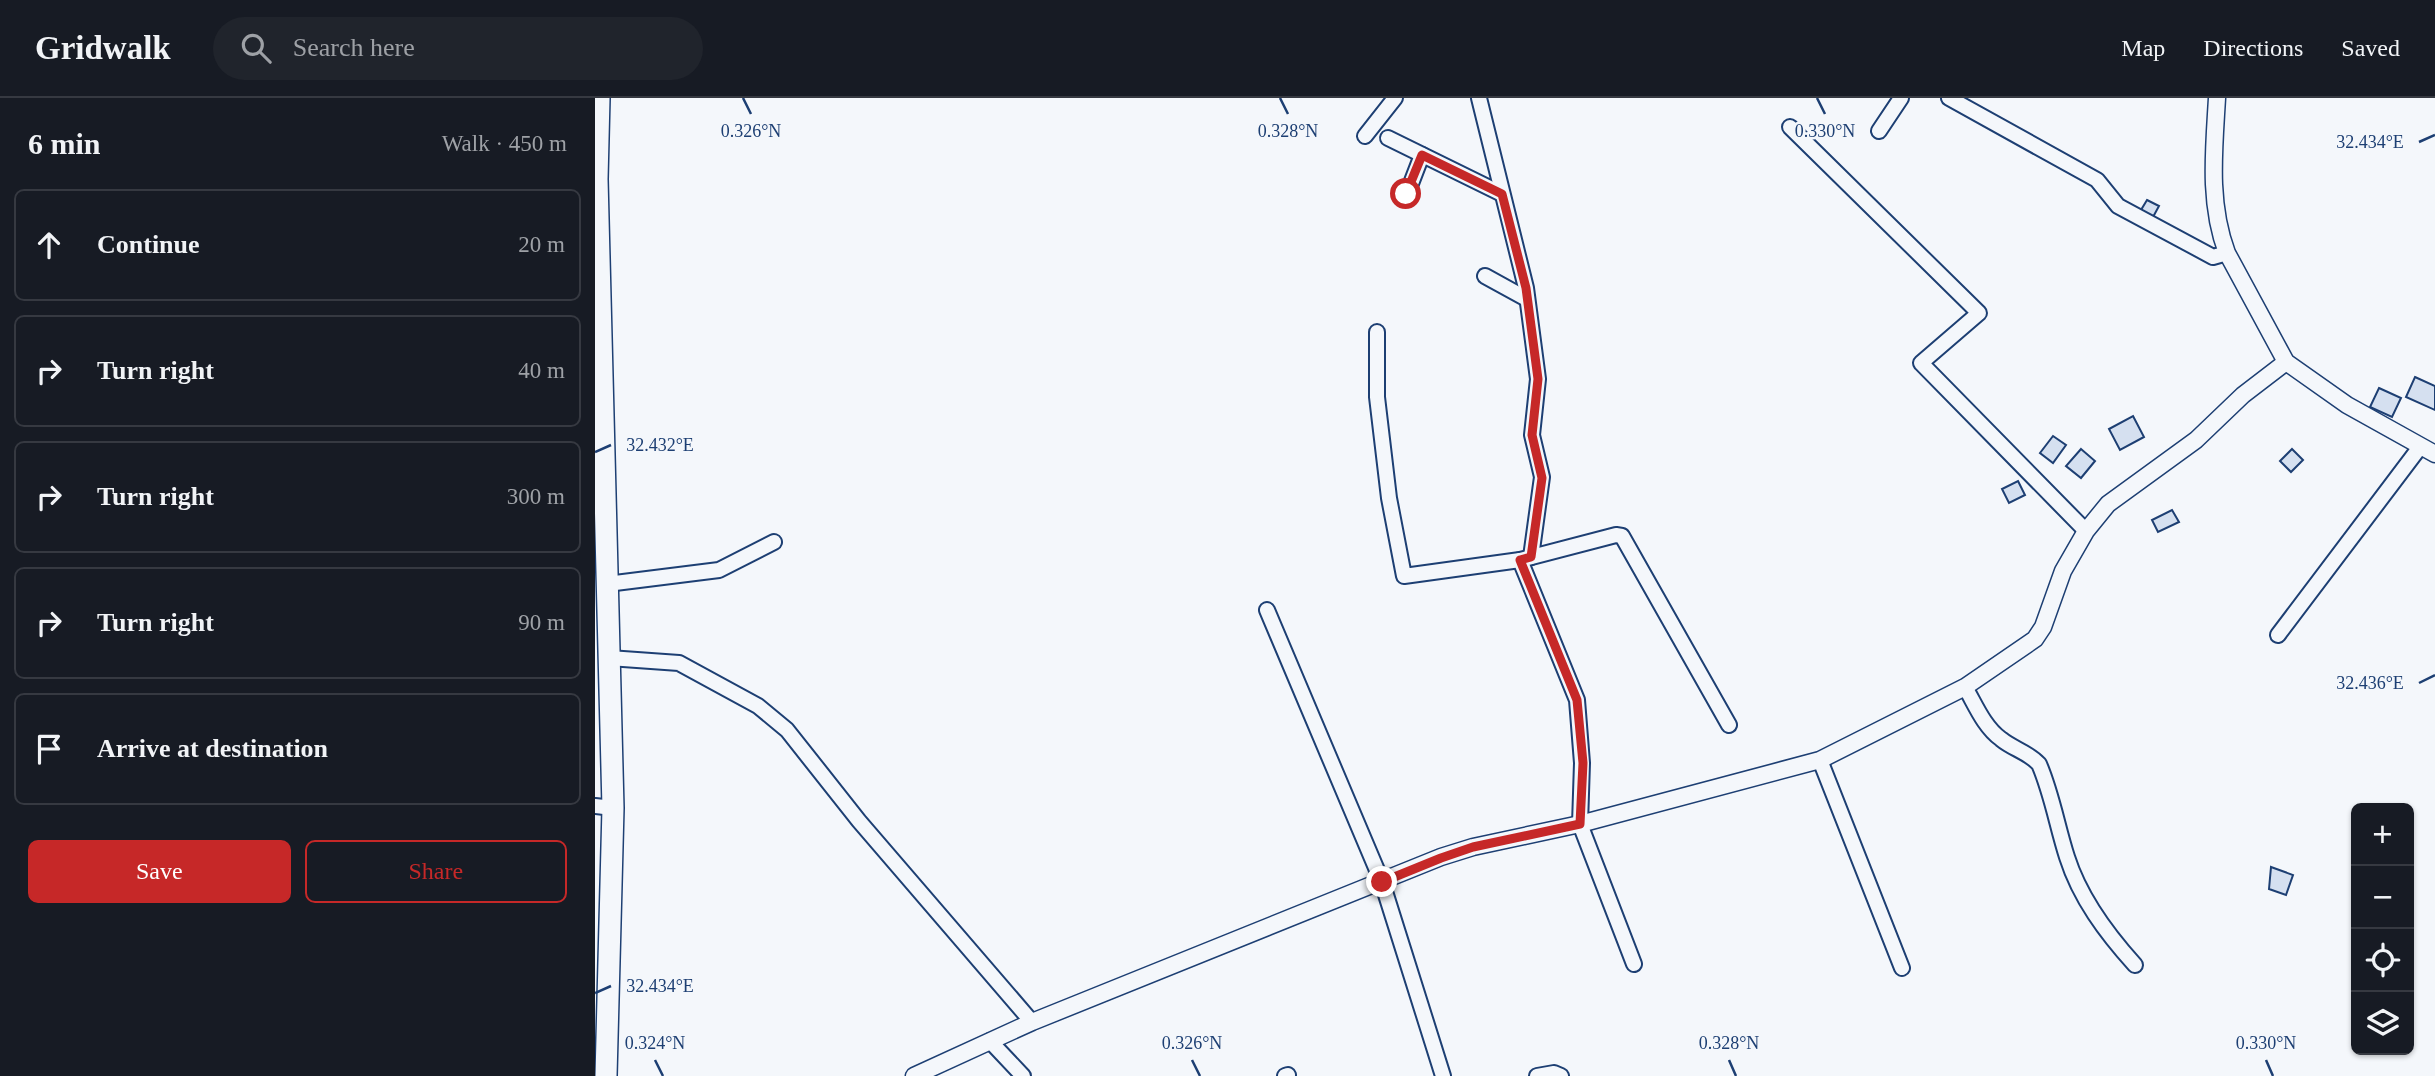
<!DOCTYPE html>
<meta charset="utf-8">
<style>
body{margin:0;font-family:"Times New Roman",serif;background:#20242c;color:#f1f3f6}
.controls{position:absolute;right:21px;bottom:21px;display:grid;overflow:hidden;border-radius:10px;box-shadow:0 2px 5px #0004}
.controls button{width:63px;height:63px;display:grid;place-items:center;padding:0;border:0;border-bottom:2px solid #363941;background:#171b24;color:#f1f3f6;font:35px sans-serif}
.stop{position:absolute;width:21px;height:21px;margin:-16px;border:5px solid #c62828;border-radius:50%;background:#fff}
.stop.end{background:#c62828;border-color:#fff;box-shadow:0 2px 7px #0008}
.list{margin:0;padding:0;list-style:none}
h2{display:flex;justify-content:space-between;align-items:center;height:91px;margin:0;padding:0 28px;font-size:30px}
h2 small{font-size:23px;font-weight:400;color:#9ea1a6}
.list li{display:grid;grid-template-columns:46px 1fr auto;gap:21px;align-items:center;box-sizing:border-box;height:112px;margin:0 14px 14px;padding:0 14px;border:2px solid #363941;border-radius:10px}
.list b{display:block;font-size:26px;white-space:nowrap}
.list em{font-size:23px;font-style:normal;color:#9ea1a6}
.actions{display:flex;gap:14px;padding:21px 28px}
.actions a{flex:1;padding:16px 0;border:2px solid #c62828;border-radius:10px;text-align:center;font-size:24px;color:#c62828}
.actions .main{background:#c62828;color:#fff}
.icon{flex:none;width:38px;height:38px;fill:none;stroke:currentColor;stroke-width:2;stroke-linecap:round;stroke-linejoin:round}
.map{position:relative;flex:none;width:1840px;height:978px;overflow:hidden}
header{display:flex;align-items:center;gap:42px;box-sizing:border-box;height:98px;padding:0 35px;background:#171b24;border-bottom:2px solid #363941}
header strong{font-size:33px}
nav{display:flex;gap:38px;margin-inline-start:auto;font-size:24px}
.search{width:490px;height:63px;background:#20242c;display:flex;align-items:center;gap:18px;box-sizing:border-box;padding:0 24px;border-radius:38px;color:#9ea1a6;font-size:26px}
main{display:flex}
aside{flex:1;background:#171b24}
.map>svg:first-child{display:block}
.building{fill:#d5e0f0;stroke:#1d3f73;stroke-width:2}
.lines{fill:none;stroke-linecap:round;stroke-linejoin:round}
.minor-casing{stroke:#1d3f73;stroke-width:18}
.tertiary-casing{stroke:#1d3f73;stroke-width:19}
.primary-casing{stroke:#1d3f73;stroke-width:24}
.minor{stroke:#f4f7fb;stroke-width:14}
.tertiary{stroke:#f4f7fb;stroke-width:16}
.primary{stroke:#f4f7fb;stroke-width:21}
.route{stroke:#c62828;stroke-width:9}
.ticks{fill:none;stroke:#1d3f73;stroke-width:2.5}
.ticks-label{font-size:18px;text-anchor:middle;fill:#1d3f73;stroke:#f4f7fb;stroke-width:5;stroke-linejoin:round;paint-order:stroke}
</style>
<header>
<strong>Gridwalk</strong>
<div class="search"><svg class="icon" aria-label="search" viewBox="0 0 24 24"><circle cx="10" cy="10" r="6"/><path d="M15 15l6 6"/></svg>Search here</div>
<nav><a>Map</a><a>Directions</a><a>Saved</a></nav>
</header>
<main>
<aside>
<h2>6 min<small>Walk · 450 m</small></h2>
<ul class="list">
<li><svg class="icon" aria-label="ahead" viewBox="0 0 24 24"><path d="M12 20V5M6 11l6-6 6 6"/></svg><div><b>Continue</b></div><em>20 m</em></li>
<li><svg class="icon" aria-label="right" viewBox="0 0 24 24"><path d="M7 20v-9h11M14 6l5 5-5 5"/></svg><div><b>Turn right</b></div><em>40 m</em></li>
<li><svg class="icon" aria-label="right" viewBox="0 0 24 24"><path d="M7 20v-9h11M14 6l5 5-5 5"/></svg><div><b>Turn right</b></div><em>300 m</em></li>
<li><svg class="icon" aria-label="right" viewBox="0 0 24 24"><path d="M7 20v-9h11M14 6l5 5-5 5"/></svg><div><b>Turn right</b></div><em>90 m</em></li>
<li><svg class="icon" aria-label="arrive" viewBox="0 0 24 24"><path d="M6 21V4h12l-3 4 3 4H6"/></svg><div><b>Arrive at destination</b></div></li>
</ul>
<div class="actions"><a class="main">Save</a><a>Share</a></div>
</aside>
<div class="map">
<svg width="1840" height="978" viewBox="0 0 1840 978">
<rect width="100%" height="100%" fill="#f4f7fb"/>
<g class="building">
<path d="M1552 102 1564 108 1558 119 1546 112Z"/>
<path d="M1820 279 1840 288V312L1811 299Z"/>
<path d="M1784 290 1806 300 1797 319 1775 309Z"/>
<path d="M1538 318 1549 339 1525 352 1514 331Z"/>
<path d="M1458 338 1471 347 1458 365 1445 355Z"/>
<path d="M1486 351 1500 363 1486 380 1471 368Z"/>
<path d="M1697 351 1708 362 1696 374 1685 363Z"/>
<path d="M1423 383 1430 397 1414 405 1407 391Z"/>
<path d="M1577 412 1584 424 1563 434 1557 422Z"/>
<path d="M1676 769 1698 777 1691 797 1674 791Z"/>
</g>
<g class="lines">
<defs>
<g id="minor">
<path d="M884 0 931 190 943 281 937 337 947 379 936 459"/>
<path d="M1354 0 1502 82 1523 108 1618 159 1632 155"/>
<path d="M1195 29 1384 215 1326 265 1491 433"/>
<path d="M1284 33 1306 0"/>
<path d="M770 38 800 0"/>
<path d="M793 40 907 96"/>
<path d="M812 96 827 57"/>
<path d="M890 178 932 201"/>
<path d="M782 234V299L794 400 809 478 925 462 1021 437 1027 438 1134 627"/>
<path d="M925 462 982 602 987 665 985 726 1039 866"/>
<path d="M12 486 124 472 179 444"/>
<path d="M672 512 787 784 848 978"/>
<path d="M1683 537 1825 349"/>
<path d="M14 560 84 565 163 608 192 632 264 723 437 924"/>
<path d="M1370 589C1380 606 1389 629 1406 641 1418 651 1433 654 1444 666 1457 696 1462 728 1472 759 1485 800 1511 835 1540 867"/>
<path d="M1225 662 1307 870"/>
<path d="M0 708 18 710"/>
<path d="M395 943 428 978"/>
<path d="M690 978 693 977"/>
<path d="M942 978 959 975 966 978"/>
</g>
<g id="tertiary">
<path d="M1622 0C1619 52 1613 105 1632 155L1691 264 1752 307 1840 356"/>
<path d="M319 978 437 924 846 759 878 749 985 726 1225 662 1370 589 1440 541 1448 529 1468 473 1491 433 1513 406 1601 342 1648 297 1691 264"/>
</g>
<path id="primary" d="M4 0 2 81 18 710 11 978"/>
</defs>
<use href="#minor" class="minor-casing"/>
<use href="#tertiary" class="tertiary-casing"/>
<use href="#primary" class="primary-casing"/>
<use href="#minor" class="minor"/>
<use href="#tertiary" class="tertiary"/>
<use href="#primary" class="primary"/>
</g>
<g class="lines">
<path class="route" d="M787 784 846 760 878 749 985 726 988 665 982 602 925 462 936 459 947 380 937 337 943 281 931 190 907 96 827 57 811 96"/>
</g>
<path class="ticks" d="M148 0 156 16M685 0 693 16M1222 0 1230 16M1824 44 1840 37M0 354 16 347M1824 585 1840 577M0 895 16 888M60 962 68 978M597 962 605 978M1134 962 1141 978M1671 962 1678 978"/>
<g class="ticks-label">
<text x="156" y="39">0.326°N</text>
<text x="693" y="39">0.328°N</text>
<text x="1230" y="39">0.330°N</text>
<text x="1775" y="50">32.434°E</text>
<text x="65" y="353">32.432°E</text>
<text x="1775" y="591">32.436°E</text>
<text x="65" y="894">32.434°E</text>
<text x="60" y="951">0.324°N</text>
<text x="597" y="951">0.326°N</text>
<text x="1134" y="951">0.328°N</text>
<text x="1671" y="951">0.330°N</text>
</g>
</svg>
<div class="controls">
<button>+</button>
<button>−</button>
<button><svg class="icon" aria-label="locate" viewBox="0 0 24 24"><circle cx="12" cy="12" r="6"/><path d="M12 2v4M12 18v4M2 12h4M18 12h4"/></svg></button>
<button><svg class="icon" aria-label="layers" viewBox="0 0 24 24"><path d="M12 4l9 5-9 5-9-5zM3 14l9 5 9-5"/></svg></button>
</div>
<div class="stop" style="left:811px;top:96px"></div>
<div class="stop end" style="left:787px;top:784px"></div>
</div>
</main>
